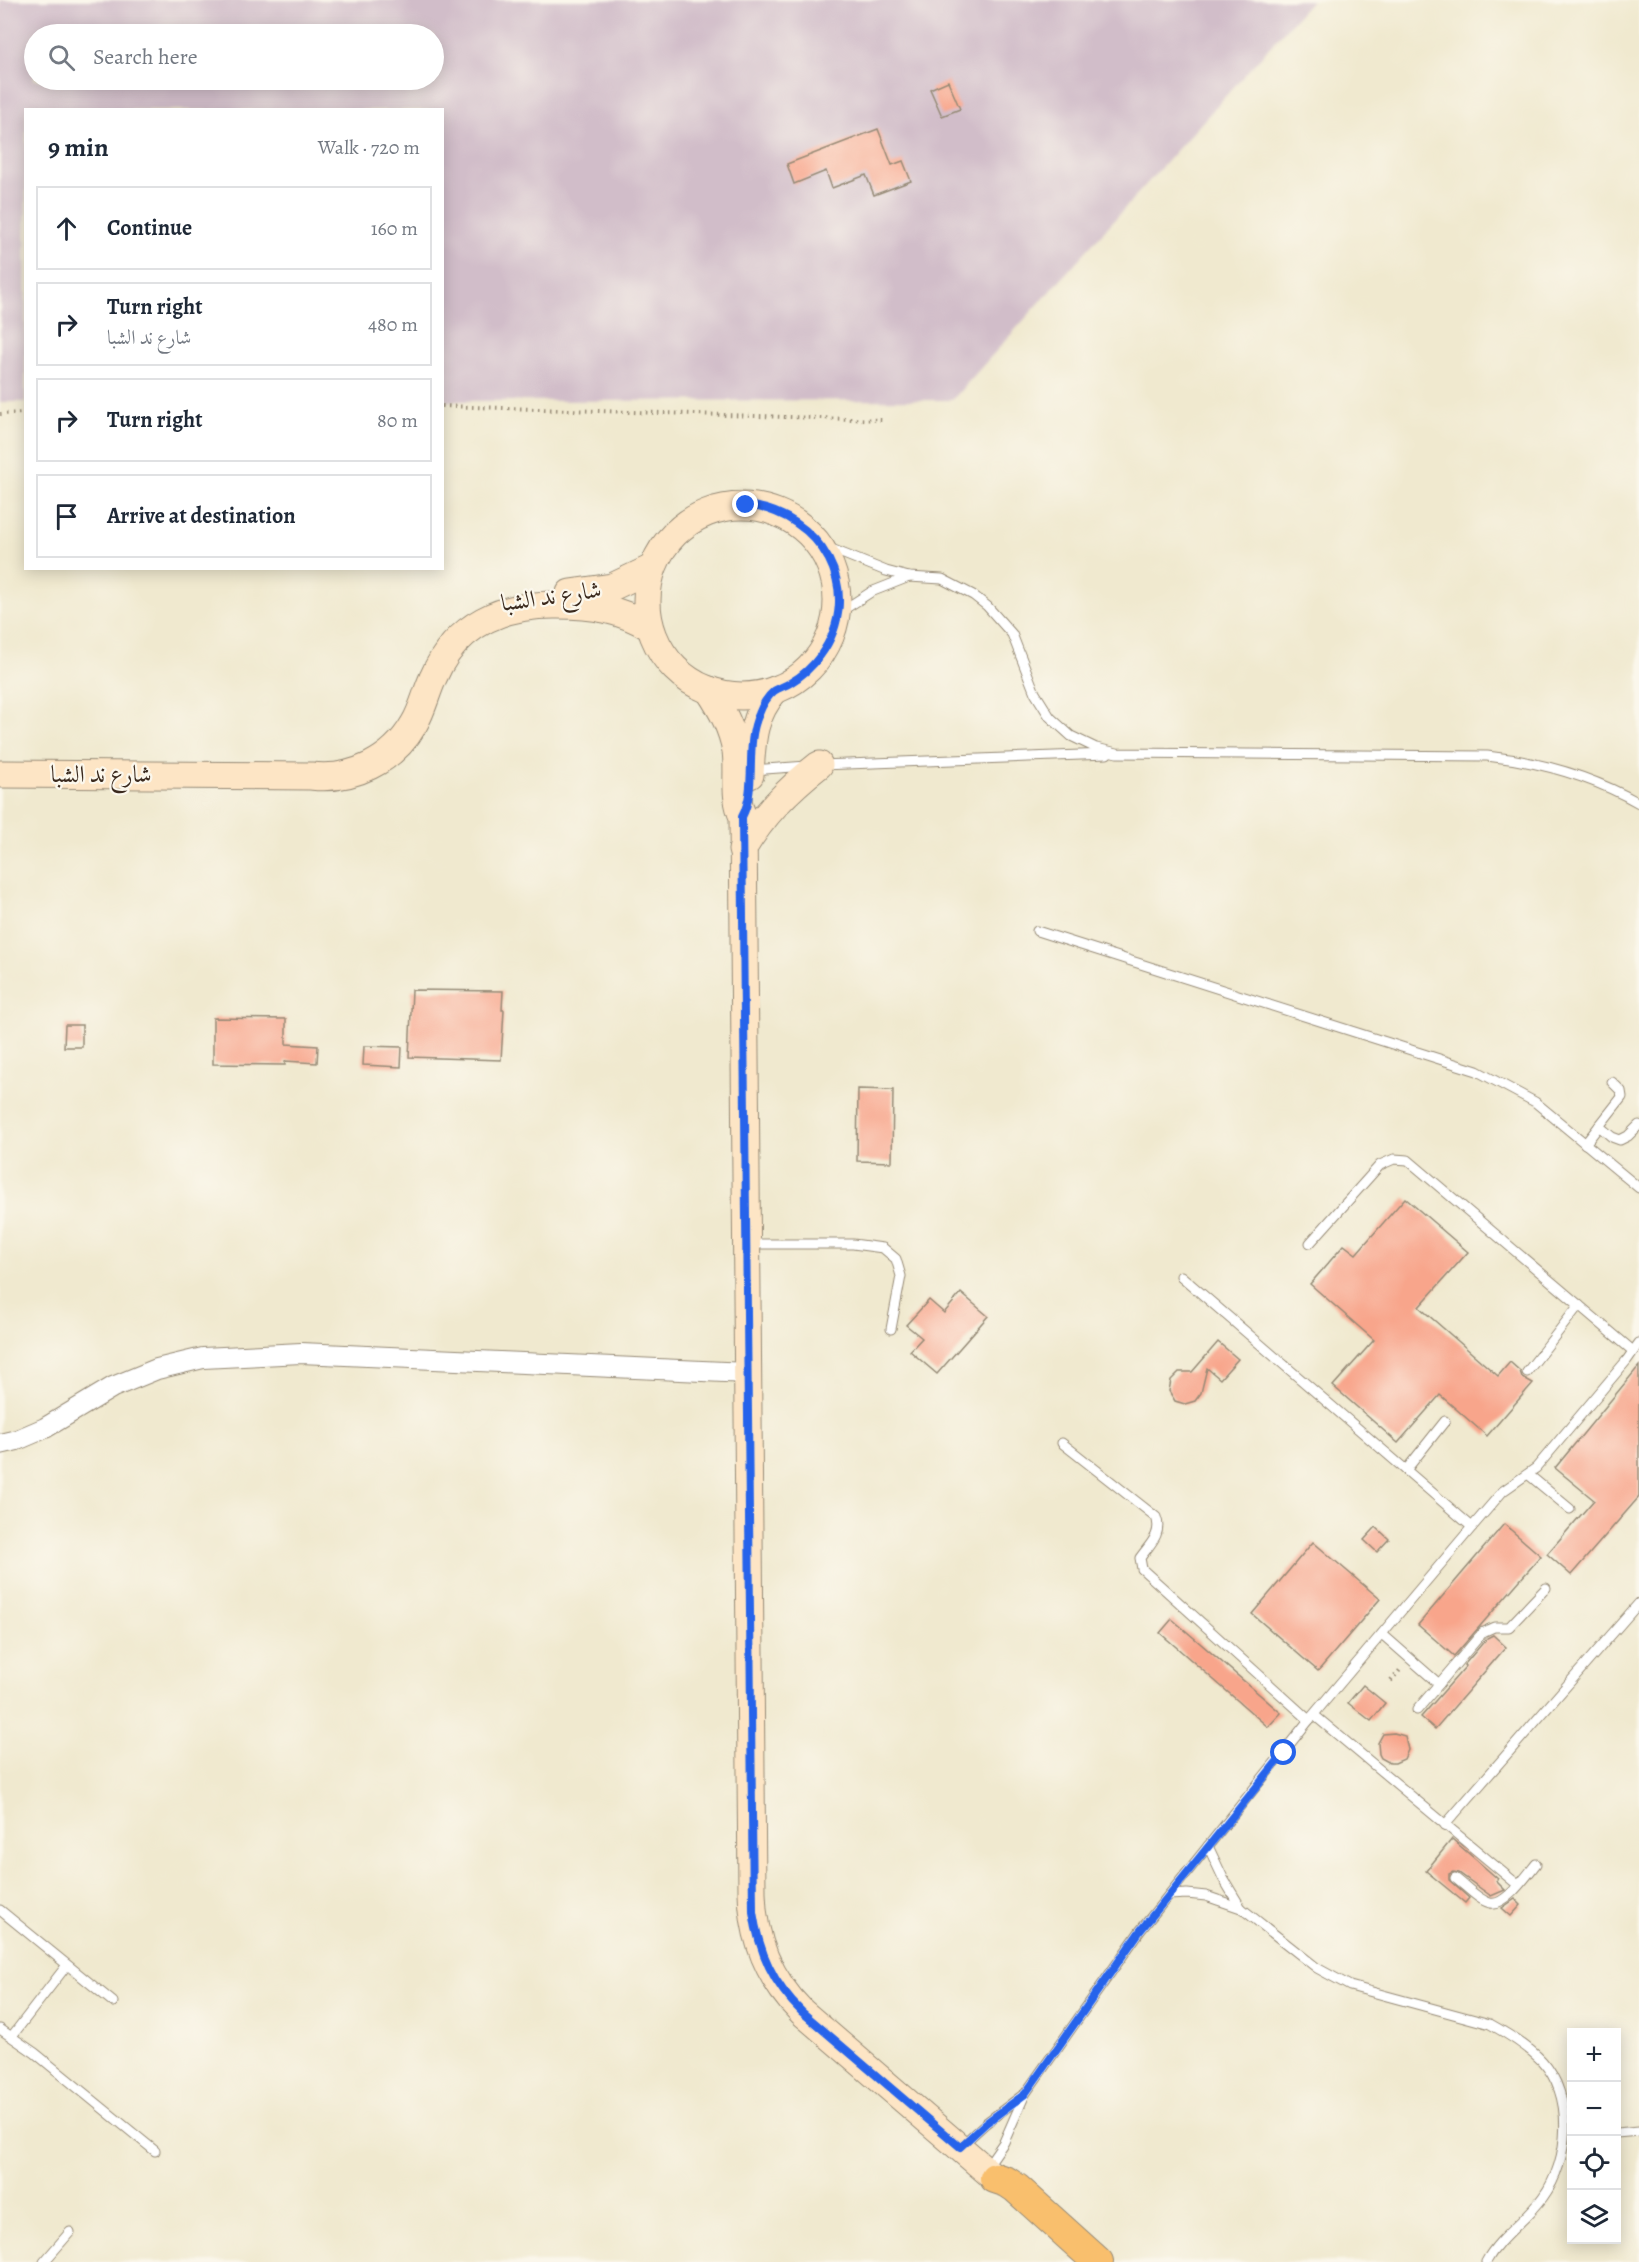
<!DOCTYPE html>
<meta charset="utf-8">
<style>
body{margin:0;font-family:Alegreya,Amiri,serif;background:#f2f2f3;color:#1f2937}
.controls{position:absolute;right:18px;bottom:18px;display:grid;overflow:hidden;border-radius:0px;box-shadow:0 3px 15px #0003}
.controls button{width:54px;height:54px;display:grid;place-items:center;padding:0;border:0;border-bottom:2px solid #e0e1e3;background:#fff;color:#1f2937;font:30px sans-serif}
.stop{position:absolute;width:18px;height:18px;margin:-14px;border:4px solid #2563eb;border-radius:50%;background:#fff}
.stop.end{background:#2563eb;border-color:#fff;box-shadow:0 2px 6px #0008}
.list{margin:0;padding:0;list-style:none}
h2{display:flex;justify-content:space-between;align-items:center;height:78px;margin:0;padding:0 24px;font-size:26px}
h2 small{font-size:20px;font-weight:400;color:#747a83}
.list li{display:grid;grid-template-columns:39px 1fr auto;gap:18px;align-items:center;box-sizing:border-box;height:84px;margin:0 12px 12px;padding:0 12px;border:2px solid #e0e1e3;border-radius:0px}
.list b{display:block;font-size:22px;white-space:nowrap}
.list p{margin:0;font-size:20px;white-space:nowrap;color:#747a83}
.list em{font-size:20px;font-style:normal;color:#747a83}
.icon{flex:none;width:33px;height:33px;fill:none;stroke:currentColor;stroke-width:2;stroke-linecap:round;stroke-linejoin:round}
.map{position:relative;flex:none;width:1639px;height:2262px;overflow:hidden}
.search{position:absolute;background:#fff;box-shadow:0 3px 15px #0003;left:24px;top:24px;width:420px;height:66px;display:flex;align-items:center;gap:15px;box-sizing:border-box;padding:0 21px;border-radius:33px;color:#747a83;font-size:22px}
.panel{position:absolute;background:#fff;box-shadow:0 3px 15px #0003;left:24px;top:108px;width:420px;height:462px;border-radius:0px}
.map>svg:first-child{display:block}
.industrial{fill:#d1bdc9;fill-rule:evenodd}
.building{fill:#f8a58b}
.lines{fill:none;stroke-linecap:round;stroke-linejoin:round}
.service-casing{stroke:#968a76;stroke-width:11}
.minor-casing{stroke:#968a76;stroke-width:22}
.secondary-casing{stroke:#968a76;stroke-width:29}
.primary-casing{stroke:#968a76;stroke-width:32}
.path{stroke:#968a76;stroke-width:4;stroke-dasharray:1.5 4.5;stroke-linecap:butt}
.service{stroke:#fff;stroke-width:9}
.minor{stroke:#fff;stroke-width:20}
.secondary{stroke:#fde5c5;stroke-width:27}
.primary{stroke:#f9bf6d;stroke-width:30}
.route{stroke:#2563eb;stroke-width:8}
.labels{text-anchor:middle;stroke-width:4.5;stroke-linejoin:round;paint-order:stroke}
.street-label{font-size:24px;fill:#3b2a1e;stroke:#fbf7ec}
</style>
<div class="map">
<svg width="1639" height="2262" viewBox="0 0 1639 2262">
<rect width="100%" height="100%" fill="#fbf7ec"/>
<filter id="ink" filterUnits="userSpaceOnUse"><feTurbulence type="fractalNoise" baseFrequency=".0167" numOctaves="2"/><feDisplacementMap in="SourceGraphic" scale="12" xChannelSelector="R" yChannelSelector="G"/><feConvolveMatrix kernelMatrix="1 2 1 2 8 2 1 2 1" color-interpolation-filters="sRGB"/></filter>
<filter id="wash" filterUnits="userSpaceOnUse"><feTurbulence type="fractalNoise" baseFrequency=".008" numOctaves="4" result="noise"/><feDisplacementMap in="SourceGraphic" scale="24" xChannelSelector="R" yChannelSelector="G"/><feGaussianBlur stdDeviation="1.35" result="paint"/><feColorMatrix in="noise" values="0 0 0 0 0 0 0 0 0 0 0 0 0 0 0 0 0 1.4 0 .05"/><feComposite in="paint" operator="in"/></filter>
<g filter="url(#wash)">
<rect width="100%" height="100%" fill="#f0e9cf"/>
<path class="industrial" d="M0 0H1312L952 400 443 401 442 110H26L25 402H0ZM34 34H434V80H34Z"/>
<g id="blocks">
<g class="building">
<path d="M948 81 960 109 942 116 930 89Z"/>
<path d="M878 129 892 165 903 161 911 181 874 195 866 175 832 188 826 171 794 184 787 164Z"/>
<path d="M412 990 503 991 502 1010H504L501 1060 409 1057Z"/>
<path d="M213 1018 286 1019V1044L318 1046 317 1063 285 1061V1065L213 1064Z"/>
<path d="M65 1025H82V1047H64Z"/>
<path d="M364 1046 402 1047 401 1067 363 1065Z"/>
<path d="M858 1089 893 1090 892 1162 857 1161Z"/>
<path d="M1405 1198 1468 1252 1419 1307 1498 1376 1510 1362 1520 1371 1522 1377 1533 1383 1487 1436 1440 1395 1398 1443 1333 1386 1374 1340 1310 1284 1344 1245 1356 1254Z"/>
<path d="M961 1293 988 1316 937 1374 910 1351 922 1338 906 1325 929 1300 944 1313Z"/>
<path d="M1218 1342 1238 1359 1220 1379 1207 1368 1201 1393 1195 1401 1185 1404 1175 1401 1169 1391 1171 1380 1179 1372H1192Z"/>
<path d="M1639 1366V1497L1571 1575 1547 1554 1594 1500 1555 1468Z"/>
<path d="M1504 1524 1541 1556 1454 1656 1418 1625Z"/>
<path d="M1376 1527 1389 1539 1377 1552 1364 1540Z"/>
<path d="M1313 1542 1380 1599 1318 1671 1252 1614Z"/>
<path d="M1172 1619 1281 1713 1268 1727 1160 1633Z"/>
<path d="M1493 1635 1506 1647 1435 1729 1421 1717 1466 1666 1464 1665 1487 1638Z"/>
<path d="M1363 1685 1385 1703 1371 1721 1348 1703Z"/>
<path d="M1394 1733 1405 1736 1408 1750 1404 1759 1395 1763H1390L1381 1758 1379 1754 1378 1743 1383 1734Z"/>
<path d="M1452 1839 1498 1879 1496 1881 1505 1890 1491 1896 1459 1873 1453 1872 1449 1874V1880L1469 1898 1465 1903 1426 1871Z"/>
<path d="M1515 1899 1521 1905 1511 1916 1502 1908Z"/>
</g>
</g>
</g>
<g filter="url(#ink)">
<use href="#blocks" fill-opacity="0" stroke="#968a76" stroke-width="1.5"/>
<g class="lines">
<defs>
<g id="service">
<path d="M819 544 886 571 909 577 942 579 973 595 987 606 1012 634 1035 693 1050 717 1071 736 1096 748 1117 753 1487 756C1542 762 1591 776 1639 803"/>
<path d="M837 614 871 592 909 577"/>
<path d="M821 765 1107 754"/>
<path d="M752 770 807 766"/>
<path d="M1037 931 1477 1071 1535 1102 1639 1188"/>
<path d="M1599 1126 1612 1137 1620 1140 1628 1136 1639 1125"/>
<path d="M1585 1144 1622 1097 1621 1091 1612 1082"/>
<path d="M1310 1243 1380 1165 1394 1159 1408 1160 1633 1351"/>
<path d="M750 1244H853L883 1248 896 1259 901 1276 891 1329"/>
<path d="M1181 1276 1472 1527"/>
<path d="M1527 1372 1579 1305"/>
<path d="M1062 1443 1156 1517C1163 1534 1149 1545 1140 1558L1142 1569 1309 1720"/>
<path d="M1406 1470 1445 1421"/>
<path d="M1529 1475 1570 1509"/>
<path d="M1382 1634 1439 1684"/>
<path d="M1417 1710 1483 1632 1494 1627H1509L1546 1588"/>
<path d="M1314 1715 1518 1885"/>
<path d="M1445 1825 1639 1603"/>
<path d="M1208 1846 1223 1878 1241 1908"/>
<path d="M1455 1878C1465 1885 1478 1900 1490 1903 1505 1907 1527 1875 1536 1864"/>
<path d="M1169 1895 1187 1894 1206 1896 1241 1908 1317 1968 1350 1986 1490 2024C1508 2034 1528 2046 1542 2061 1574 2096 1570 2160 1543 2197 1526 2221 1500 2236 1486 2262"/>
<path d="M0 1910 113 2002"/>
<path d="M0 2029 35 2053 155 2151"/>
<path d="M12 2036 67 1965"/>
<path d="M1616 2133 1639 2131"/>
<path d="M962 2145 986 2123 1023 2095"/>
<path d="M986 2168 1004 2142 1025 2094 1140 1931 1309 1720 1472 1527 1503 1491 1536 1468 1627 1360 1639 1343"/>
<path d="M44 2262 70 2232"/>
</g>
<path id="minor" d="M0 1444 17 1440 45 1428 113 1387 157 1369 203 1358 301 1353 747 1373"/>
<g id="secondary">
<circle cx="742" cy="601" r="95"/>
<path d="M570 593 612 587 652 568"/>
<path d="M709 690C722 710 732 728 736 751 739 773 733 796 743 817L752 1893C753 1940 769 1979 802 2012L995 2178"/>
<path d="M0 774 311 776C352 781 393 761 414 724 423 709 426 693 433 678 456 624 502 604 558 605 593 605 620 609 650 627"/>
<path d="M750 775C752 741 752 717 775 690"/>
<path d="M742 850C763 815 787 790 819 765"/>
</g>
<path id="primary" d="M995 2178 1007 2182 1016 2188 1098 2262"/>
</defs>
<use href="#service" class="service-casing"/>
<use href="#minor" class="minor-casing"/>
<use href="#secondary" class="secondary-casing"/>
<use href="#primary" class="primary-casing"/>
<g class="path">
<path d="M442 406 882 420"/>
<path d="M0 414 26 413"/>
<path d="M1391 1681 1400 1670"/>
</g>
<use href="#service" class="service"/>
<use href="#minor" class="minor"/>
<use href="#secondary" class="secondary"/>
<use href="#primary" class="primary"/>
</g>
</g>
<g class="lines" filter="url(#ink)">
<path class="route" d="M746 505C821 513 867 591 820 656 812 667 802 676 790 683 785 686 778 688 774 691 767 697 762 706 759 714 744 746 758 787 742 817L753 1912C759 1952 773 1984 802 2012L960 2147 986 2123 1025 2094 1140 1931 1284 1753"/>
</g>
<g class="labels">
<g class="street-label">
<text transform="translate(551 596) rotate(-8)" y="8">شارع ند الشبا</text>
<text x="101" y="782">شارع ند الشبا</text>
</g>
</g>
</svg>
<div class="controls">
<button>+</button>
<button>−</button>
<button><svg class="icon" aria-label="locate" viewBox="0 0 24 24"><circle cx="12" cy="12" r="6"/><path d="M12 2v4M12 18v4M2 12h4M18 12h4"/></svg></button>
<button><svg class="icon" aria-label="layers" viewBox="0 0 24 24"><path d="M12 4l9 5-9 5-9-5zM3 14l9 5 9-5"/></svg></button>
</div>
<div class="stop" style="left:1284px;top:1753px"></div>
<div class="stop end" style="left:746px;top:505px"></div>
<div class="search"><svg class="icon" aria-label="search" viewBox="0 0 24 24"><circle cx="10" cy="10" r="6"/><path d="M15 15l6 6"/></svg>Search here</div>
<section class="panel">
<h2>9 min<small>Walk · 720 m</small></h2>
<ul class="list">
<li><svg class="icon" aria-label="ahead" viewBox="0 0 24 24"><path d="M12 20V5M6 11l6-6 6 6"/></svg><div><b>Continue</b></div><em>160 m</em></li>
<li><svg class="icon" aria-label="right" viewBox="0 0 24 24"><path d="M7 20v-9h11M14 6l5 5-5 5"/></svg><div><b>Turn right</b><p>شارع ند الشبا</p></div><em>480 m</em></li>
<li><svg class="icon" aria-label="right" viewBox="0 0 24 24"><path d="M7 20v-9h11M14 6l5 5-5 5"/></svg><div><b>Turn right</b></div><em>80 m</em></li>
<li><svg class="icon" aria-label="arrive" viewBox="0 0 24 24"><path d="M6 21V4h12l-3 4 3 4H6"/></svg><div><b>Arrive at destination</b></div></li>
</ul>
</section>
</div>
